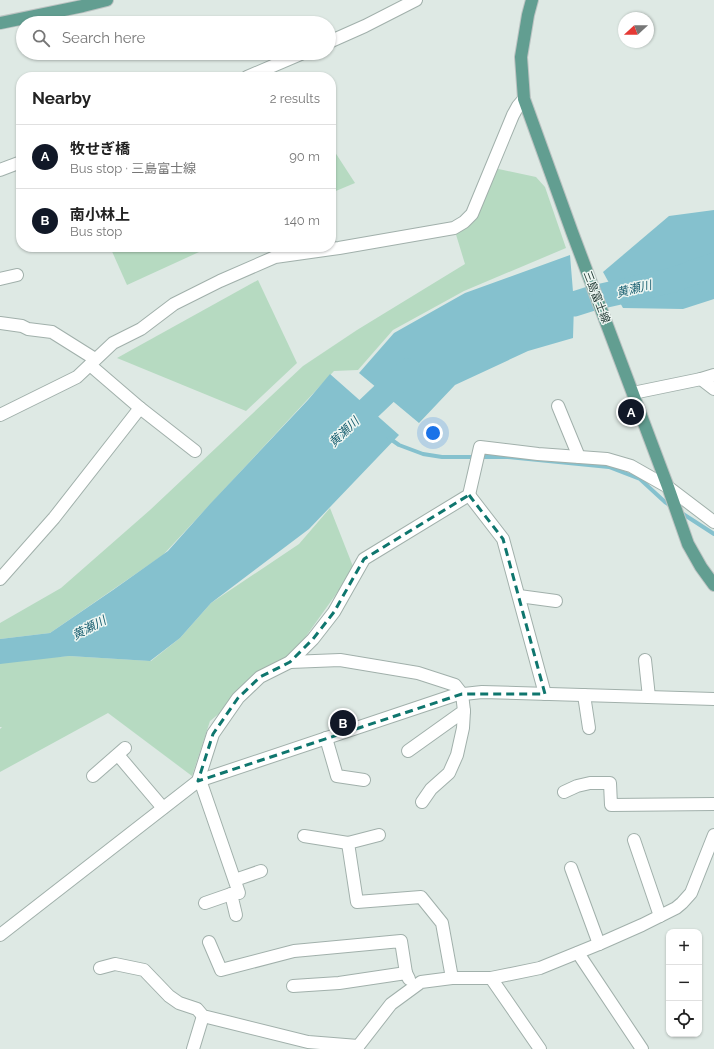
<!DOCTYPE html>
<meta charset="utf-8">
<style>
body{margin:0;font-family:Raleway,"Noto Sans JP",sans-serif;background:#f2f2f2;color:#222}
.controls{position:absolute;right:12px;bottom:12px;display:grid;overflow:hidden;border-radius:8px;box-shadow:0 1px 3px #0004}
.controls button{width:36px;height:36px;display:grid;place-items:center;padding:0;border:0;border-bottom:1px solid #e0e0e0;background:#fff;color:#222;font:20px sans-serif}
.compass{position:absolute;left:618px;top:12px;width:36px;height:36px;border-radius:50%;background:#fff;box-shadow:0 1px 3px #0004;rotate:249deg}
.you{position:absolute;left:433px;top:433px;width:14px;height:14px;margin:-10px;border:3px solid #fff;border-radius:50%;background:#1a73e8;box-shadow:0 0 0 6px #1a73e833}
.badge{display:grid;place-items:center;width:26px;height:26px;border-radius:50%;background:#111827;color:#fff;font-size:13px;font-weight:700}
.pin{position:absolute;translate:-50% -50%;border:2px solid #fff;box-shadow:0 1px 4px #0006}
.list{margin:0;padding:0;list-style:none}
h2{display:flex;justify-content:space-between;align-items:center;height:52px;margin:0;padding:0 16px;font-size:17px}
h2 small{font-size:13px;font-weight:400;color:#767676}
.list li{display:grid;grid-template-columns:26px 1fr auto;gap:12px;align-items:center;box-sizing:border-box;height:64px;padding:0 16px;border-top:1px solid #e0e0e0}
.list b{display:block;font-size:15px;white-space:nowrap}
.list p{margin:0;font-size:13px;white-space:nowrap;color:#767676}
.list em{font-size:13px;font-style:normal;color:#767676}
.icon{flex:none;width:22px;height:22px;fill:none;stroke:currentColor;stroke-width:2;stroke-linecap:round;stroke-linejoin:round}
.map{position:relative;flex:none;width:714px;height:1049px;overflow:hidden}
.search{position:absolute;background:#fff;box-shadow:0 1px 3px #0004;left:16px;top:16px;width:320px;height:44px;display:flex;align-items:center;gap:10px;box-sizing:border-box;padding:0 14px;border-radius:22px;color:#767676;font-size:15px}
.panel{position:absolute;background:#fff;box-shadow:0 1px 3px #0004;left:16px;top:72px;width:320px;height:180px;border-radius:16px}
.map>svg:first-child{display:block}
.green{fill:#b6dac1}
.water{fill:#85c1ce}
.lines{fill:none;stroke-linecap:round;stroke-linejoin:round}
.stream{stroke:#85c1ce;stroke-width:4}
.river{stroke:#85c1ce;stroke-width:25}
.minor-casing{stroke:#a1b0ab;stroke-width:14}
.tertiary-casing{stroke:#a1b0ab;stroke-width:14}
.primary-casing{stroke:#bcc3c2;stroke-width:14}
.minor{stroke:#fff;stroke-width:12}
.tertiary{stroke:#fff;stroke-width:12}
.primary{stroke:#629e91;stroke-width:12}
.marked{fill:none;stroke:#0f766e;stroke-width:3;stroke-dasharray:8 5;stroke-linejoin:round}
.labels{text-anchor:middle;stroke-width:3;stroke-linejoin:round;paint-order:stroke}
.street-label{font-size:11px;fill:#1f3832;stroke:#eef6f2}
.water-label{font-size:12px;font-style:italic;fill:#1b6172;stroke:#eef6f2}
</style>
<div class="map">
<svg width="714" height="1049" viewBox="0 0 714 1049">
<rect width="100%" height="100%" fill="#dee9e4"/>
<g class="green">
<path d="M331 146 355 183 331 193Z"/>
<path d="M494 168 536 177 545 187 566 248 464 291 393 330 358 370 334 371 163 555 50 633 0 639V623L61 588 150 510 303 366 357 330 465 264 454 228 472 214Z"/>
<path d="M110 247H210L127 285Z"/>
<path d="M258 280 297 363 246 411 117 358Z"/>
<path d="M330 508 354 569 294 653 210 721 192 776 108 713 0 772V729L2 727H0V661L69 656 151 661 180 638 211 603 299 544Z"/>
</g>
<g class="water">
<path d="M714 210V299L683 309 623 308 603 272 669 216Z"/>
<path d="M570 255 574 304 573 338 528 351 455 385 419 423 359 373 394 333 465 293Z"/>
<path d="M330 374 399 435 309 529 211 603 180 638 150 661 69 656 0 664V639L50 633 113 590 168 551 210 504 308 400Z"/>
</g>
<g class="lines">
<g class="stream">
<path d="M389 438 399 445 423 454 442 457H508L609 467 640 479 665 502 671 506"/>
<path d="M680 512 714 534"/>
</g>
<g class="river">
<path d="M540 304H574L593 298 673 280 714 265"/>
<path d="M344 432 408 371"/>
</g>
<defs>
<g id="minor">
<path d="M329 42 365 26 416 0"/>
<path d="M247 77 303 53"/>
<path d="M0 170 21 162"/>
<path d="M0 279 17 275"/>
<path d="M0 323 22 326 28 329 52 332 95 359"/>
<path d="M90 365 140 408 195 451"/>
<path d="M701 379 714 389"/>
<path d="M633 393 701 379 714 375"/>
<path d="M558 406 579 457"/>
<path d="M0 415 77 377 113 343 141 329 174 304 220 281 275 257 339 248 454 228 464 222 472 214 513 115 518 106 524 99"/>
<path d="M469 495 503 539 545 694"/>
<path d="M0 579 54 518 140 408"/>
<path d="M519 596 556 601"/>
<path d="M645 660 649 697"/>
<path d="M290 662 340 660 418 673 455 685 462 694 464 711 408 751"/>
<path d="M584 695 589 728"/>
<path d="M326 738 337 776 364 780"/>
<path d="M118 755 163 808"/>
<path d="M93 776 125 748"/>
<path d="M200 780 239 893 231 894 236 915"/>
<path d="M198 781 213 734 238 698 260 677 290 662 313 639 334 612 364 559 469 495 480 447 538 454 607 459 631 466 668 487 714 522"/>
<path d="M564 792 577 786 590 783H610L611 805 714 804"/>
<path d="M422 802 431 789 449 773 457 755 463 728 464 711"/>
<path d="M304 836 348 843 379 835"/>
<path d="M634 840 660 916"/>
<path d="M348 843 357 902 421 897 442 923 452 978"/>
<path d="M571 868 599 944"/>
<path d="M235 880 261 871"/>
<path d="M205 903 231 894"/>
<path d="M209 942 221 970 294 951 401 941 406 973"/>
<path d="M578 953 642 1049"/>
<path d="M100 968 115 964 144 970 169 996 179 1003 197 1009 203 1016 308 1042 358 1046"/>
<path d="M491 978 540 1049"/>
<path d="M293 986 339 983 406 973 409 979"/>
<path d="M193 1049 203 1016"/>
<path d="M356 1049 391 1004 421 982 452 978H491L540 968 599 944 642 925 676 908 682 903 691 893 714 835"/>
</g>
<path id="tertiary" d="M0 935 198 781 455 695 482 692 714 699"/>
<g id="primary">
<path d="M532 0 528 15 521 57 524 99 572 232 668 487 688 544 701 567 714 585"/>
<path d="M0 23 83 6 107 0"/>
</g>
</defs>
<use href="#minor" class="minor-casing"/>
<use href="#tertiary" class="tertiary-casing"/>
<use href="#primary" class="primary-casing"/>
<use href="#minor" class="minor"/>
<use href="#tertiary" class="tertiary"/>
<use href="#primary" class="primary"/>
</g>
<path class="marked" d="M469 495 503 539 545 694H462L198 781 213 734 238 698 260 677 290 662 313 639 334 612 364 559Z"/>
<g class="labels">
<g class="street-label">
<text transform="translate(597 297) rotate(69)" y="4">三島富士線</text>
</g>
<g class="water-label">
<text transform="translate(634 289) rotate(-14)" y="4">黄瀬川</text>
<text transform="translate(344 432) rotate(-44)" y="4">黄瀬川</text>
<text transform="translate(89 628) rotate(-28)" y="4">黄瀬川</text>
</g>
</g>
</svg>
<div class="controls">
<button>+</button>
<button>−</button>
<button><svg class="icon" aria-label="locate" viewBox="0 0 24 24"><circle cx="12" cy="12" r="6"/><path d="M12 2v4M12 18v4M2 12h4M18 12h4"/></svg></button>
</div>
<svg class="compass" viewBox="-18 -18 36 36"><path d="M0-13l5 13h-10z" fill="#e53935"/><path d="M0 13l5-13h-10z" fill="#767676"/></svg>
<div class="you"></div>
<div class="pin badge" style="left:631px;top:412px">A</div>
<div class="pin badge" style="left:343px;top:723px">B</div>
<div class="search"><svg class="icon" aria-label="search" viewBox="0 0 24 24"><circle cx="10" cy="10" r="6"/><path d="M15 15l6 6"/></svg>Search here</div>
<section class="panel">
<h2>Nearby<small>2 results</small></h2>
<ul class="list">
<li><span class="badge">A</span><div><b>牧せぎ橋</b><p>Bus stop · 三島富士線</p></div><em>90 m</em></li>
<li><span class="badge">B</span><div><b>南小林上</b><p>Bus stop</p></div><em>140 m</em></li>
</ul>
</section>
</div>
